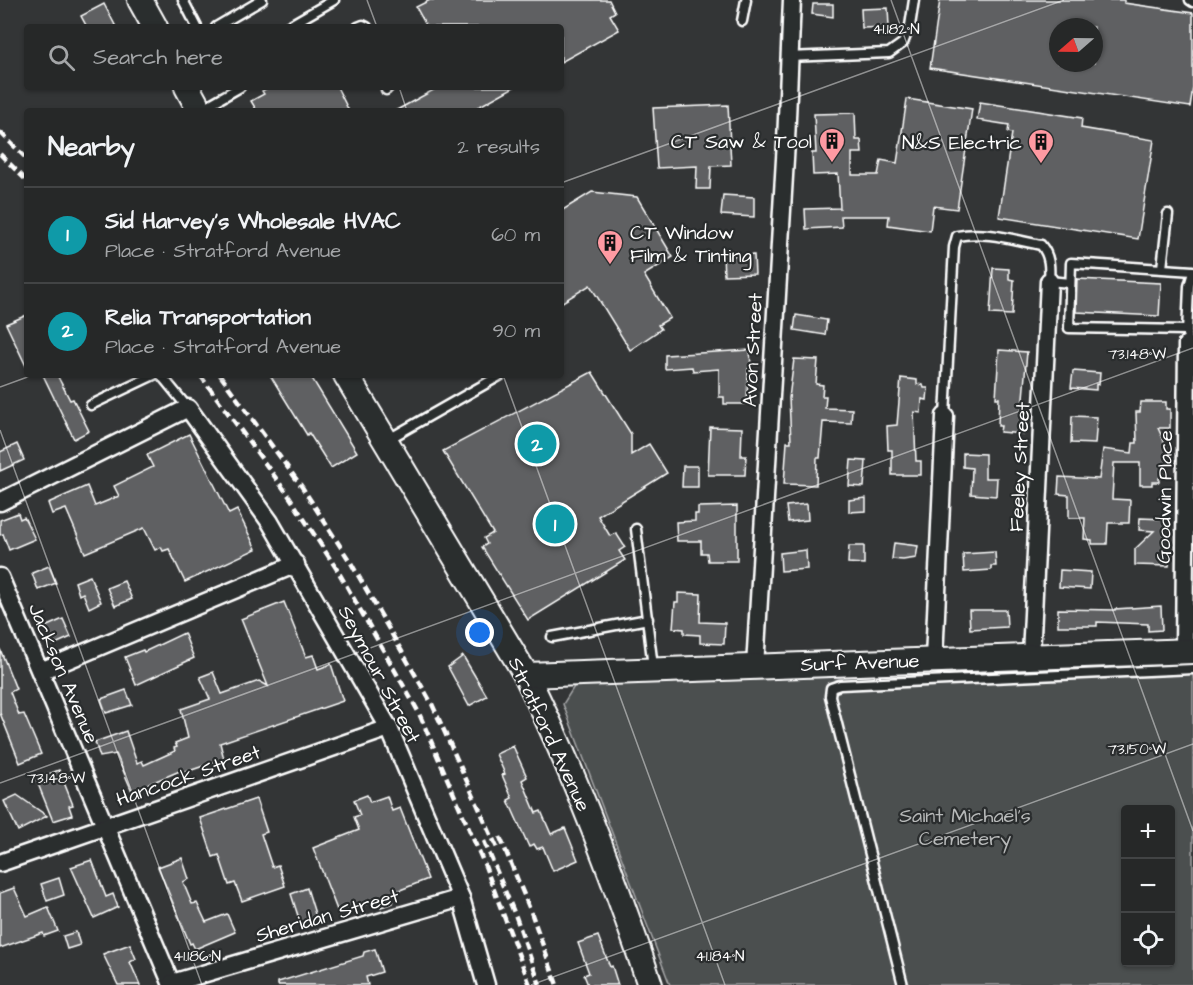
<!DOCTYPE html>
<meta charset="utf-8">
<style>
body{margin:0;font-family:"Architects Daughter",sans-serif;background:#323434;color:#f1f3f6}
.controls{position:absolute;right:18px;bottom:18px;display:grid;overflow:hidden;border-radius:6px;box-shadow:0 2px 4px #0004}
.controls button{width:54px;height:54px;display:grid;place-items:center;padding:0;border:0;border-bottom:2px solid #424445;background:#262828;color:#f1f3f6;font:30px sans-serif}
.compass{position:absolute;left:1049px;top:18px;width:54px;height:54px;border-radius:50%;background:#262828;box-shadow:0 2px 4px #0004;rotate:250deg}
.you{position:absolute;left:480px;top:633px;width:21px;height:21px;margin:-15px;border:4px solid #fff;border-radius:50%;background:#1a73e8;box-shadow:0 0 0 9px #1a73e833}
.badge{display:grid;place-items:center;width:39px;height:39px;border-radius:50%;background:#1a73e8;color:#fff;font-size:20px;font-weight:700}
.pin{position:absolute;translate:-50% -50%;border:3px solid #fff;box-shadow:0 2px 6px #0006}
.list{margin:0;padding:0;list-style:none}
h2{display:flex;justify-content:space-between;align-items:center;height:78px;margin:0;padding:0 24px;font-size:26px}
h2 small{font-size:20px;font-weight:400;color:#a4a6a8}
.list li{display:grid;grid-template-columns:39px 1fr auto;gap:18px;align-items:center;box-sizing:border-box;height:96px;padding:0 24px;border-top:2px solid #424445}
.list b{display:block;font-size:22px;white-space:nowrap}
.list p{margin:0;font-size:20px;white-space:nowrap;color:#a4a6a8}
.list em{font-size:20px;font-style:normal;color:#a4a6a8}
.icon{flex:none;width:33px;height:33px;fill:none;stroke:currentColor;stroke-width:2;stroke-linecap:round;stroke-linejoin:round}
.map{position:relative;flex:none;width:1193px;height:985px;overflow:hidden}
.search{position:absolute;background:#262828;box-shadow:0 2px 4px #0004;left:24px;top:24px;width:540px;height:66px;display:flex;align-items:center;gap:15px;box-sizing:border-box;padding:0 21px;border-radius:6px;color:#a4a6a8;font-size:22px}
.panel{position:absolute;background:#262828;box-shadow:0 2px 4px #0004;left:24px;top:108px;width:540px;height:270px;border-radius:6px}
.map>svg:first-child{display:block}
.green{fill:#4c4f50;stroke:#a6a7a8;stroke-width:1.5;fill-rule:evenodd}
.building{fill:#5f6162;stroke:#fff;stroke-width:1.5;fill-rule:evenodd}
.lines{fill:none;stroke-linecap:round;stroke-linejoin:round}
.lane-casing{stroke:#fff;stroke-width:13}
.street-casing{stroke:#fff;stroke-width:21}
.secondary-casing{stroke:#fff;stroke-width:28}
.lane{stroke:#2a2d2e;stroke-width:8}
.street{stroke:#2a2d2e;stroke-width:16}
.secondary{stroke:#2a2d2e;stroke-width:24}
.rail{stroke:#fff;stroke-width:4.5;stroke-dasharray:9 4.5;stroke-linecap:butt}
.ticks{fill:none;stroke:#fff;stroke-width:1.5;stroke-opacity:0.45}
.labels{text-anchor:middle;stroke-width:4.5;stroke-linejoin:round;paint-order:stroke}
.poi-label{font-size:20px;fill:#fff;stroke:#2a2d2e;text-anchor:end}
.street-label{font-size:20px;fill:#fff;stroke:#2a2d2e}
.park-label{font-size:20px;fill:#b7b9b9;stroke:#2a2d2e}
.ticks-label{font-size:15px;text-anchor:middle;fill:#fff;stroke:#2a2d2e;stroke-width:4.5;stroke-linejoin:round;paint-order:stroke}
</style>
<div class="map">
<svg width="1193" height="985" viewBox="0 0 1193 985">
<rect width="100%" height="100%" fill="#333536"/>
<filter id="ink" filterUnits="userSpaceOnUse"><feTurbulence type="fractalNoise" baseFrequency=".0167" numOctaves="2"/><feDisplacementMap in="SourceGraphic" scale="12" xChannelSelector="R" yChannelSelector="G"/><feConvolveMatrix kernelMatrix="1 2 1 2 8 2 1 2 1" color-interpolation-filters="sRGB"/></filter>
<g filter="url(#ink)">
<path class="green" d="M1193 659V985H670L563 704 575 685ZM1126 810H1170V962H1126Z"/>
<g class="building">
<path d="M430 0H609L615 12 610 15 619 30 561 62V27H427L416 7Z"/>
<path d="M940 0H1124V3L1193 13V87L1190 107 930 68ZM1058 27H1094V63H1058Z"/>
<path d="M104 4 116 27H87L81 16Z"/>
<path d="M813 4H833V17L812 14Z"/>
<path d="M888 8 889 27 862 28 861 9Z"/>
<path d="M269 87H337L349 111H257L251 101 264 94 262 91Z"/>
<path d="M439 87H514L471 111H395Z"/>
<path d="M907 99 972 109 957 209 933 206 930 231 888 225 889 216H841L842 227 806 229 805 209 840 208 838 174 813 175 812 153H816L814 114 855 113 856 140H861L862 153H852V175H878L881 160 897 163Z"/>
<path d="M980 102 1082 118 1081 128 1154 140 1138 239 999 217 1012 133 1008 132 1009 125 977 120Z"/>
<path d="M728 105 731 165 711 166 710 189H696L697 166 657 168 653 108Z"/>
<path d="M592 192 637 197 673 257 644 275 670 318 658 325 661 329 630 350 590 285 561 303V211Z"/>
<path d="M723 195 754 197V217L721 215Z"/>
<path d="M754 255 755 274 724 275 723 256Z"/>
<path d="M993 268 1009 269V279L1014 280 1012 315 990 314Z"/>
<path d="M1077 279 1161 283 1159 316 1076 312Z"/>
<path d="M27 315V368L6 324Z"/>
<path d="M796 315 827 320 825 335 794 330Z"/>
<path d="M750 350 751 368 748 369 747 404H724V397H719V369L693 371 692 367 665 369V355Z"/>
<path d="M999 350 1027 352 1021 421H1024V434L1000 432 1001 426H998L999 398H996Z"/>
<path d="M794 359 818 360 816 384 823 385 822 396H826L825 408 852 409 851 423 823 422 820 458H817L816 485 784 484 787 442H791L789 398Z"/>
<path d="M1073 371 1100 373 1099 385 1096 384V390L1071 388Z"/>
<path d="M592 372 631 434V455L649 444 667 473 598 516 610 536 616 533 625 547 619 551 625 560 528 620 482 547 487 544 484 538 493 533 443 451Z"/>
<path d="M43 375H57L70 400 73 399 89 431 74 439Z"/>
<path d="M270 375H310L357 452 331 468 309 433 307 435Z"/>
<path d="M901 378 917 380V384L923 385 924 388H928L927 400 922 399 921 413 914 412 916 461H921V475H892V450H888L887 426 897 425Z"/>
<path d="M1141 402H1166V409H1170V428H1158L1168 450 1165 478H1159V482H1152V485H1140V463H1114L1112 499 1130 500 1129 523H1108L1107 544H1092V540L1084 539 1085 518H1069V495L1058 494 1059 477 1099 479 1103 449 1132 453 1133 443H1137L1136 412H1140Z"/>
<path d="M1072 416 1097 417 1095 444 1071 443Z"/>
<path d="M710 427 742 428 741 456H746L745 475H708Z"/>
<path d="M189 434 229 514 237 510 256 549 185 582 169 549 163 551 161 547 155 550 144 528 85 553 66 509 52 514 48 503 87 486 95 506 119 496 114 486 153 467 147 455Z"/>
<path d="M17 444 24 460 0 471V452Z"/>
<path d="M963 453 985 454V478H997L996 496 971 494 972 468 963 467Z"/>
<path d="M851 460 866 461 864 487 849 486Z"/>
<path d="M683 466H698V487H682Z"/>
<path d="M866 498V511L849 512V500Z"/>
<path d="M807 504 808 520 788 522 786 506Z"/>
<path d="M737 506V561H708L707 553H701V541H677L676 522 695 521V514H698V507Z"/>
<path d="M18 513 20 519 24 517 35 539 9 550 3 534 0 535V520Z"/>
<path d="M1140 518 1165 519 1164 549H1167V554H1170L1169 566 1135 565V549L1154 531 1139 530Z"/>
<path d="M894 543 918 546 916 558 903 560 892 559Z"/>
<path d="M849 546H864V564L848 563Z"/>
<path d="M806 550 807 569 781 571 780 553Z"/>
<path d="M995 552 996 566H991V570L964 572 963 554Z"/>
<path d="M49 566 56 583 38 590 32 573Z"/>
<path d="M1060 570 1091 572 1090 589 1059 587Z"/>
<path d="M90 576 101 602 89 608 83 593 79 595 75 582Z"/>
<path d="M124 581 132 599 115 606 107 588Z"/>
<path d="M678 593 701 594 700 622 725 623 724 644 700 643V635L684 634V629L673 628 675 602H678Z"/>
<path d="M284 602 306 657 313 655 318 669 331 664 343 701 220 743 224 759 183 773 182 770 132 791 116 754 100 757 95 742 126 731 137 763 142 761 144 765 175 751 174 748 177 747 175 743 188 738 181 709 210 699 200 677 213 672 222 694 259 681 268 686 241 619Z"/>
<path d="M1161 606 1162 630 1148 631V624L1097 622V626H1058V609L1115 610V609Z"/>
<path d="M969 610H1006L1007 627 970 629Z"/>
<path d="M63 619 71 637 53 645 45 627Z"/>
<path d="M184 633 194 658 136 685 125 657 143 650 144 652Z"/>
<path d="M0 649 16 689 10 692 19 715 24 714 41 754 20 763 0 713Z"/>
<path d="M463 656 487 696 469 706 448 667Z"/>
<path d="M126 690 132 705 106 713 101 699Z"/>
<path d="M513 746 527 777 522 780 536 813 541 811 551 834 565 828 578 860 553 871 543 847 537 849 534 844 529 847 508 800 512 798 502 775 505 774 496 754Z"/>
<path d="M59 770 73 805 69 806 72 815 53 821 36 779Z"/>
<path d="M17 795 47 816 18 831 4 801Z"/>
<path d="M367 795 370 802 387 796 392 811 400 808 428 879 390 894 393 903 381 907 378 899 339 915 313 848 359 830 354 817 360 815 354 800Z"/>
<path d="M256 799 267 832 261 834 272 867 278 865 285 886 242 901 235 883 229 885 219 855 213 857 200 818Z"/>
<path d="M182 858 189 879 183 882 192 904 197 903 206 922 227 914 235 932 195 949 192 943 190 944 158 867Z"/>
<path d="M92 860 106 897 113 894 118 907 94 918 71 867Z"/>
<path d="M59 878 64 895 47 901 41 884Z"/>
<path d="M14 888 27 916 48 907 58 931 44 936 43 933 0 948V893Z"/>
<path d="M307 888 316 917 300 922 291 894Z"/>
<path d="M76 932 80 945 67 949 63 936Z"/>
<path d="M598 936 610 967 612 966 618 985H588L584 975 589 973 578 943Z"/>
<path d="M130 944 136 959 130 962 140 985H118L103 954Z"/>
<path d="M375 949 382 972 366 977 368 985H278V982L363 956 364 952Z"/>
</g>
<g class="lines">
<defs>
<g id="lane">
<path d="M183 0 197 27"/>
<path d="M1190 0 1193 2"/>
<path d="M742 21 746 0"/>
<path d="M216 27 262 0"/>
<path d="M287 27 334 0"/>
<path d="M358 27 363 25 367 27"/>
<path d="M788 57 889 53 903 43 910 26 914 0"/>
<path d="M386 90 389 87"/>
<path d="M200 110 240 87"/>
<path d="M1162 268 1168 214"/>
<path d="M1187 330 1069 328 1071 263 1193 271"/>
<path d="M1187 334 1189 286 1193 272"/>
<path d="M161 375 188 408"/>
<path d="M91 405 154 375"/>
<path d="M945 416 954 247 957 236C985 230 1014 240 1041 245 1050 256 1050 267 1049 281L1070 283"/>
<path d="M387 440 501 375"/>
<path d="M636 529 653 667"/>
<path d="M552 637 648 619"/>
<path d="M903 985 830 696 831 688 840 685 1193 669"/>
</g>
<g id="street">
<path d="M0 502 188 408 270 522 389 728 461 898 486 985"/>
<path d="M0 577 172 985"/>
<path d="M1184 651 1187 344"/>
<path d="M1031 656 1049 281"/>
<path d="M934 659 945 416"/>
<path d="M755 667 786 142 792 0"/>
<path d="M41 671 296 564"/>
<path d="M0 863 389 728"/>
<path d="M172 983 461 898"/>
</g>
<g id="secondary">
<path d="M140 0 155 27"/>
<path d="M187 87 200 111"/>
<path d="M346 375 526 675C576 775 615 880 650 985"/>
<path d="M526 675 1193 651"/>
</g>
</defs>
<use href="#lane" class="lane-casing"/>
<use href="#street" class="street-casing"/>
<use href="#secondary" class="secondary-casing"/>
<use href="#lane" class="lane"/>
<use href="#street" class="street"/>
<use href="#secondary" class="secondary"/>
<g class="rail">
<path d="M0 132 27 159"/>
<path d="M0 154 27 181"/>
<path d="M200 375 289 496 338 571 418 711 485 866 530 985"/>
<path d="M220 375 302 487 351 563 432 704 498 850"/>
<path d="M500 837 531 912 557 985"/>
<path d="M484 841 516 917 540 985"/>
</g>
</g>
</g>
<path class="ticks" d="M367 0 377 27M891 0 1193 831M399 87 407 111M561 183 1064 0M503 375 725 985M0 387 33 375M0 430 202 985M0 783 1193 348M531 985 1193 744"/>
<defs>
<symbol id="building-pin" viewBox="-11 -11 22 30"><path d="M0 17L-7.5 6A9.5 9.5 0 1 1 7.5 6Z" fill="#ff9aa2" stroke="#2a2d2e"/><path d="M-4-6H4V6H1V3H-1V6H-4ZM-2.5-4.3h1.7v1.8h-1.7ZM.8-4.3h1.7v1.8H.8ZM-2.5-1h1.7V.8h-1.7ZM.8-1h1.7V.8H.8Z" fill="#111"/></symbol>
</defs>
<g fill-rule="evenodd">
<use href="#building-pin" x="817" y="126" width="30" height="40"/>
<use href="#building-pin" x="1026" y="127" width="30" height="40"/>
<use href="#building-pin" x="595" y="228" width="30" height="40"/>
</g>
<g class="labels">
<g class="poi-label">
<text x="812" y="148">CT Saw &amp; Tool</text>
<text x="1022" y="149">N&amp;S Electric</text>
<text x="630" y="239" text-anchor="start">CT Window<tspan x="630" dy="23">Film &amp; Tinting</tspan></text>
</g>
<g class="street-label">
<text transform="translate(752 350) rotate(-87)" y="7">Avon Street</text>
<text transform="translate(1019 467) rotate(-87)" y="7">Feeley Street</text>
<text transform="translate(1164 497) rotate(-89)" y="7">Goodwin Place</text>
<text transform="translate(860 662) rotate(-2)" y="7">Surf Avenue</text>
<text transform="translate(64 673) rotate(67)" y="7">Jackson Avenue</text>
<text transform="translate(380 674) rotate(62)" y="7">Seymour Street</text>
<text transform="translate(550 734) rotate(65)" y="7">Stratford Avenue</text>
<text transform="translate(188 775) rotate(-19)" y="7">Hancock Street</text>
<text transform="translate(327 915) rotate(-16)" y="7">Sheridan Street</text>
</g>
<g class="park-label">
<text x="965" y="822">Saint Michael's<tspan x="965" dy="23">Cemetery</tspan></text>
</g>
</g>
<g class="ticks-label">
<text x="896" y="34">41.182°N</text>
<text x="1137" y="359">73.148°W</text>
<text x="1137" y="754">73.150°W</text>
<text x="56" y="783">73.148°W</text>
<text x="197" y="961">41.186°N</text>
<text x="720" y="961">41.184°N</text>
</g>
</svg>
<div class="controls">
<button>+</button>
<button>−</button>
<button><svg class="icon" aria-label="locate" viewBox="0 0 24 24"><circle cx="12" cy="12" r="6"/><path d="M12 2v4M12 18v4M2 12h4M18 12h4"/></svg></button>
</div>
<svg class="compass" viewBox="-18 -18 36 36"><path d="M0-13l5 13h-10z" fill="#e53935"/><path d="M0 13l5-13h-10z" fill="#a4a6a8"/></svg>
<div class="you"></div>
<div class="pin badge" style="left:555px;top:524px;background:#0f9aa8">1</div>
<div class="pin badge" style="left:537px;top:444px;background:#0f9aa8">2</div>
<div class="search"><svg class="icon" aria-label="search" viewBox="0 0 24 24"><circle cx="10" cy="10" r="6"/><path d="M15 15l6 6"/></svg>Search here</div>
<section class="panel">
<h2>Nearby<small>2 results</small></h2>
<ul class="list">
<li><span class="badge" style="background:#0f9aa8">1</span><div><b>Sid Harvey's Wholesale HVAC</b><p>Place · Stratford Avenue</p></div><em>60 m</em></li>
<li><span class="badge" style="background:#0f9aa8">2</span><div><b>Relia Transportation</b><p>Place · Stratford Avenue</p></div><em>90 m</em></li>
</ul>
</section>
</div>
